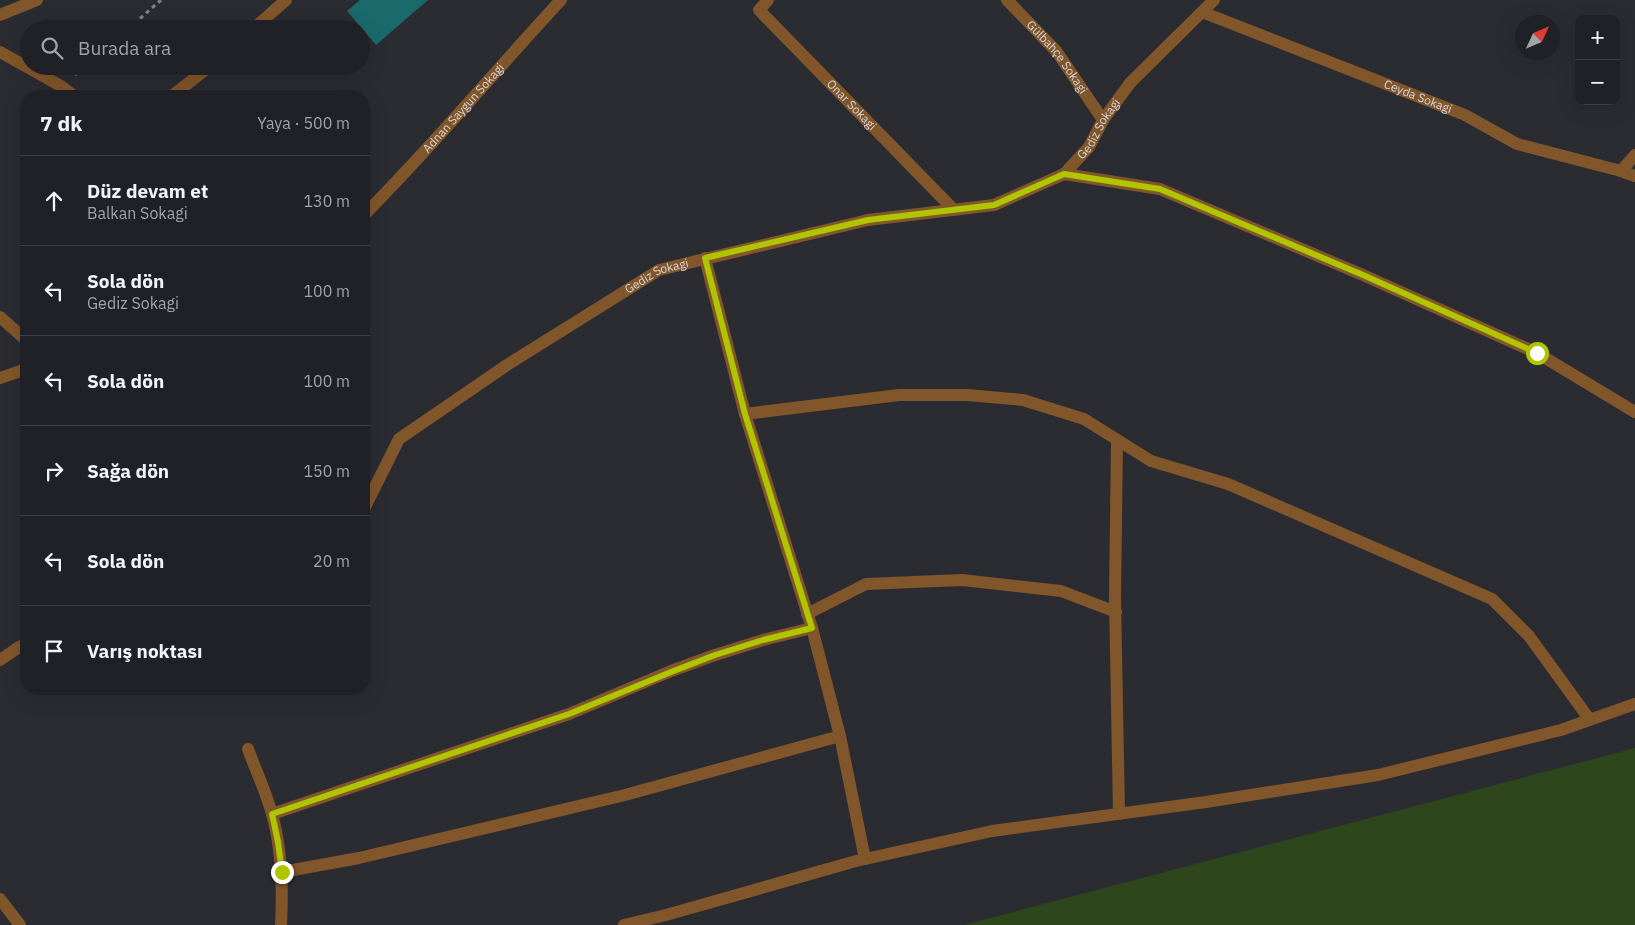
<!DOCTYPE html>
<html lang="tr">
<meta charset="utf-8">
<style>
body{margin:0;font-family:"IBM Plex Sans",sans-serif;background:#2d2e32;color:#f1f3f6}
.controls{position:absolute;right:15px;top:15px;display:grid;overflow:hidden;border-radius:10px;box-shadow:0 5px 20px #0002}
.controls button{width:45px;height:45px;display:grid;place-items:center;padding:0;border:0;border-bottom:1px solid #3d3e43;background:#202126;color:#f1f3f6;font:25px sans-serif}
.compass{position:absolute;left:1515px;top:15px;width:45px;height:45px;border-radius:50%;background:#202126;box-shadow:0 5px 20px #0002;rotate:46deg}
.stop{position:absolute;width:15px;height:15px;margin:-11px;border:4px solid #b0c500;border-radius:50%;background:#fff}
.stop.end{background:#b0c500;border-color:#fff;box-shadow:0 1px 5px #0008}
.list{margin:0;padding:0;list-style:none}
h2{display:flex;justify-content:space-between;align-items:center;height:65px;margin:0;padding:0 20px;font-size:21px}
h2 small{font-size:16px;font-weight:400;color:#a2a3a7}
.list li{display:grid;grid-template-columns:32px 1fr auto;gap:15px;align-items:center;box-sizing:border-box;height:90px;padding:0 20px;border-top:1px solid #3d3e43}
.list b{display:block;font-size:19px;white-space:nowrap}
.list p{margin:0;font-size:16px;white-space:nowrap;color:#a2a3a7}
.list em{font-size:16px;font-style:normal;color:#a2a3a7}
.icon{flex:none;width:28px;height:28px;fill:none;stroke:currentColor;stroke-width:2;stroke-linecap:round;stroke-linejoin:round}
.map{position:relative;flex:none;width:1635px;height:925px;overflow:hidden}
.search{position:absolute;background:#202126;box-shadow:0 5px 20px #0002;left:20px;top:20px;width:350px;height:55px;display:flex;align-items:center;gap:12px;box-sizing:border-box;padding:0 18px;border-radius:28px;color:#a2a3a7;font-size:19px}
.panel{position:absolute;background:#202126;box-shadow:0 5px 20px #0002;left:20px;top:90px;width:350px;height:605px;border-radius:20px}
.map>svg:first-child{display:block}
.green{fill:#2d461b}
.water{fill:#1a6a6b}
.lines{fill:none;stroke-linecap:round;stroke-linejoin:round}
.path{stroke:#838489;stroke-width:3;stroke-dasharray:4 4;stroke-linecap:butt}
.service{stroke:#81562a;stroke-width:12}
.minor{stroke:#81562a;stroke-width:12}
.tertiary{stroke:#81562a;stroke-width:12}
.route{stroke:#b0c500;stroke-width:6}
.labels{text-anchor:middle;stroke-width:4;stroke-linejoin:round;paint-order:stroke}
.street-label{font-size:12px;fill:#d5d6da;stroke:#202228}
</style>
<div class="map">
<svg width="1635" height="925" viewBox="0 0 1635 925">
<rect width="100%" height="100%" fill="#2a2c32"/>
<path class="green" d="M1635 748V925H964Z"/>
<path class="water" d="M360 0H428L376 45 347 11Z"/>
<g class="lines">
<g class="path">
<path d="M128 29 161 0"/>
<path d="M75 75 85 66"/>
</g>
<g class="service">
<path d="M0 317 26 340"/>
<path d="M0 660 19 647 26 644"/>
<path d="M248 749C256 771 266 792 272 814 282 850 283 888 281 925"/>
<path d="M272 814 569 714 671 671 715 655 763 640 812 628"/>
<path d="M282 872 359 858 625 795 840 736"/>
</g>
<g class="minor">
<path id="s1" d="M768 0 759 10 954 210"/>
<path id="s2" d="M1007 0 1057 52 1103 120"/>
<path id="s3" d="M1202 12 1465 115 1517 144 1621 171 1635 176"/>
<path d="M0 15 37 0"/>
<path d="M253 29 286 0"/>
<path d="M0 52 61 86 74 96"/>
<path d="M172 96 210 66"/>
<path d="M1621 171 1635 155"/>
<path d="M1064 174 1160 189 1363 275 1537 353 1635 412"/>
<path id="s4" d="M364 215C433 146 495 71 561 0"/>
<path d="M705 258 745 414 812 628 840 736 865 859"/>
<path d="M0 378 26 369"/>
<path d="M745 414 899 395H968L1023 400 1084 419 1151 461 1228 484 1492 599 1529 636 1590 720"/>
<path d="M1117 440 1115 597 1119 814"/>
<path id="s5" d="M364 509 399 439 507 365 659 270 868 220 994 205 1064 174 1089 147 1103 120 1130 83 1214 0"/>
<path d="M807 614 866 584 962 580 1061 591 1116 612"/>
<path d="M624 925 666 915 856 861 992 831 1206 802 1378 775 1561 730 1635 704"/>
</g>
<path class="tertiary" d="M0 899 20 925"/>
</g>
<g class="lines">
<path class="route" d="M282 872 278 842 272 814 569 714 671 672 715 655 763 640 812 628 745 414 705 258 868 220 994 205 1064 174 1160 189 1363 275 1537 353"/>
</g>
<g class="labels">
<g class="street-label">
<text dy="4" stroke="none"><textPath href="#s2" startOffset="76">Gülbahçe Sokagi</textPath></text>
<text dy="4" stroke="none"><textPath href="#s3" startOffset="232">Ceyda Sokagi</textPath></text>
<text dy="4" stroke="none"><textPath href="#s1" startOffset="146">Onar Sokagi</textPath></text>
<text dy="4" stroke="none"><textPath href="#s4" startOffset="146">Adnan Saygun Sokagi</textPath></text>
<text dy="4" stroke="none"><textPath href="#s5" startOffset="864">Gediz Sokagi</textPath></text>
<text dy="4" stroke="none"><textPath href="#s5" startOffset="384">Gediz Sokagi</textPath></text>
</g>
</g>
</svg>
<div class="controls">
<button>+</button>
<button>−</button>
</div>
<svg class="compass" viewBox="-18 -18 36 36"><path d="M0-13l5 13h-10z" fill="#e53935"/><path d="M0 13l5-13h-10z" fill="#a2a3a7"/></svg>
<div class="stop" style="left:1537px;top:353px"></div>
<div class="stop end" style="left:282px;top:872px"></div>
<div class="search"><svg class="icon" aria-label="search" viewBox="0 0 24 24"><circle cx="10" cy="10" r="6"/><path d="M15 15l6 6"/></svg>Burada ara</div>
<section class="panel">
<h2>7 dk<small>Yaya · 500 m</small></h2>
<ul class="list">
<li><svg class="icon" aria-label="ahead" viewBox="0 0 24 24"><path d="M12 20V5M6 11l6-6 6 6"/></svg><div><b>Düz devam et</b><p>Balkan Sokagi</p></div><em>130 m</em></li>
<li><svg class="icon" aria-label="left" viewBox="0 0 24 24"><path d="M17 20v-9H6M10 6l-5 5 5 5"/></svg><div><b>Sola dön</b><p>Gediz Sokagi</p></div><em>100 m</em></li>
<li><svg class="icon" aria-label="left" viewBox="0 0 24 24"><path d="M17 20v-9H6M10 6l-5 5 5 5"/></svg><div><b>Sola dön</b></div><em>100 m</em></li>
<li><svg class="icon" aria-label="right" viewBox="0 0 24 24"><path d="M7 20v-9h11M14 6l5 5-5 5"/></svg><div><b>Sağa dön</b></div><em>150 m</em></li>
<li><svg class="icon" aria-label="left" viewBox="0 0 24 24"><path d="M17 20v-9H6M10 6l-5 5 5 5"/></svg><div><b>Sola dön</b></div><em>20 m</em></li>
<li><svg class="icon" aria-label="arrive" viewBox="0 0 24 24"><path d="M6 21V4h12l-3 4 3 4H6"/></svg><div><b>Varış noktası</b></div></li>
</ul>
</section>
</div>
